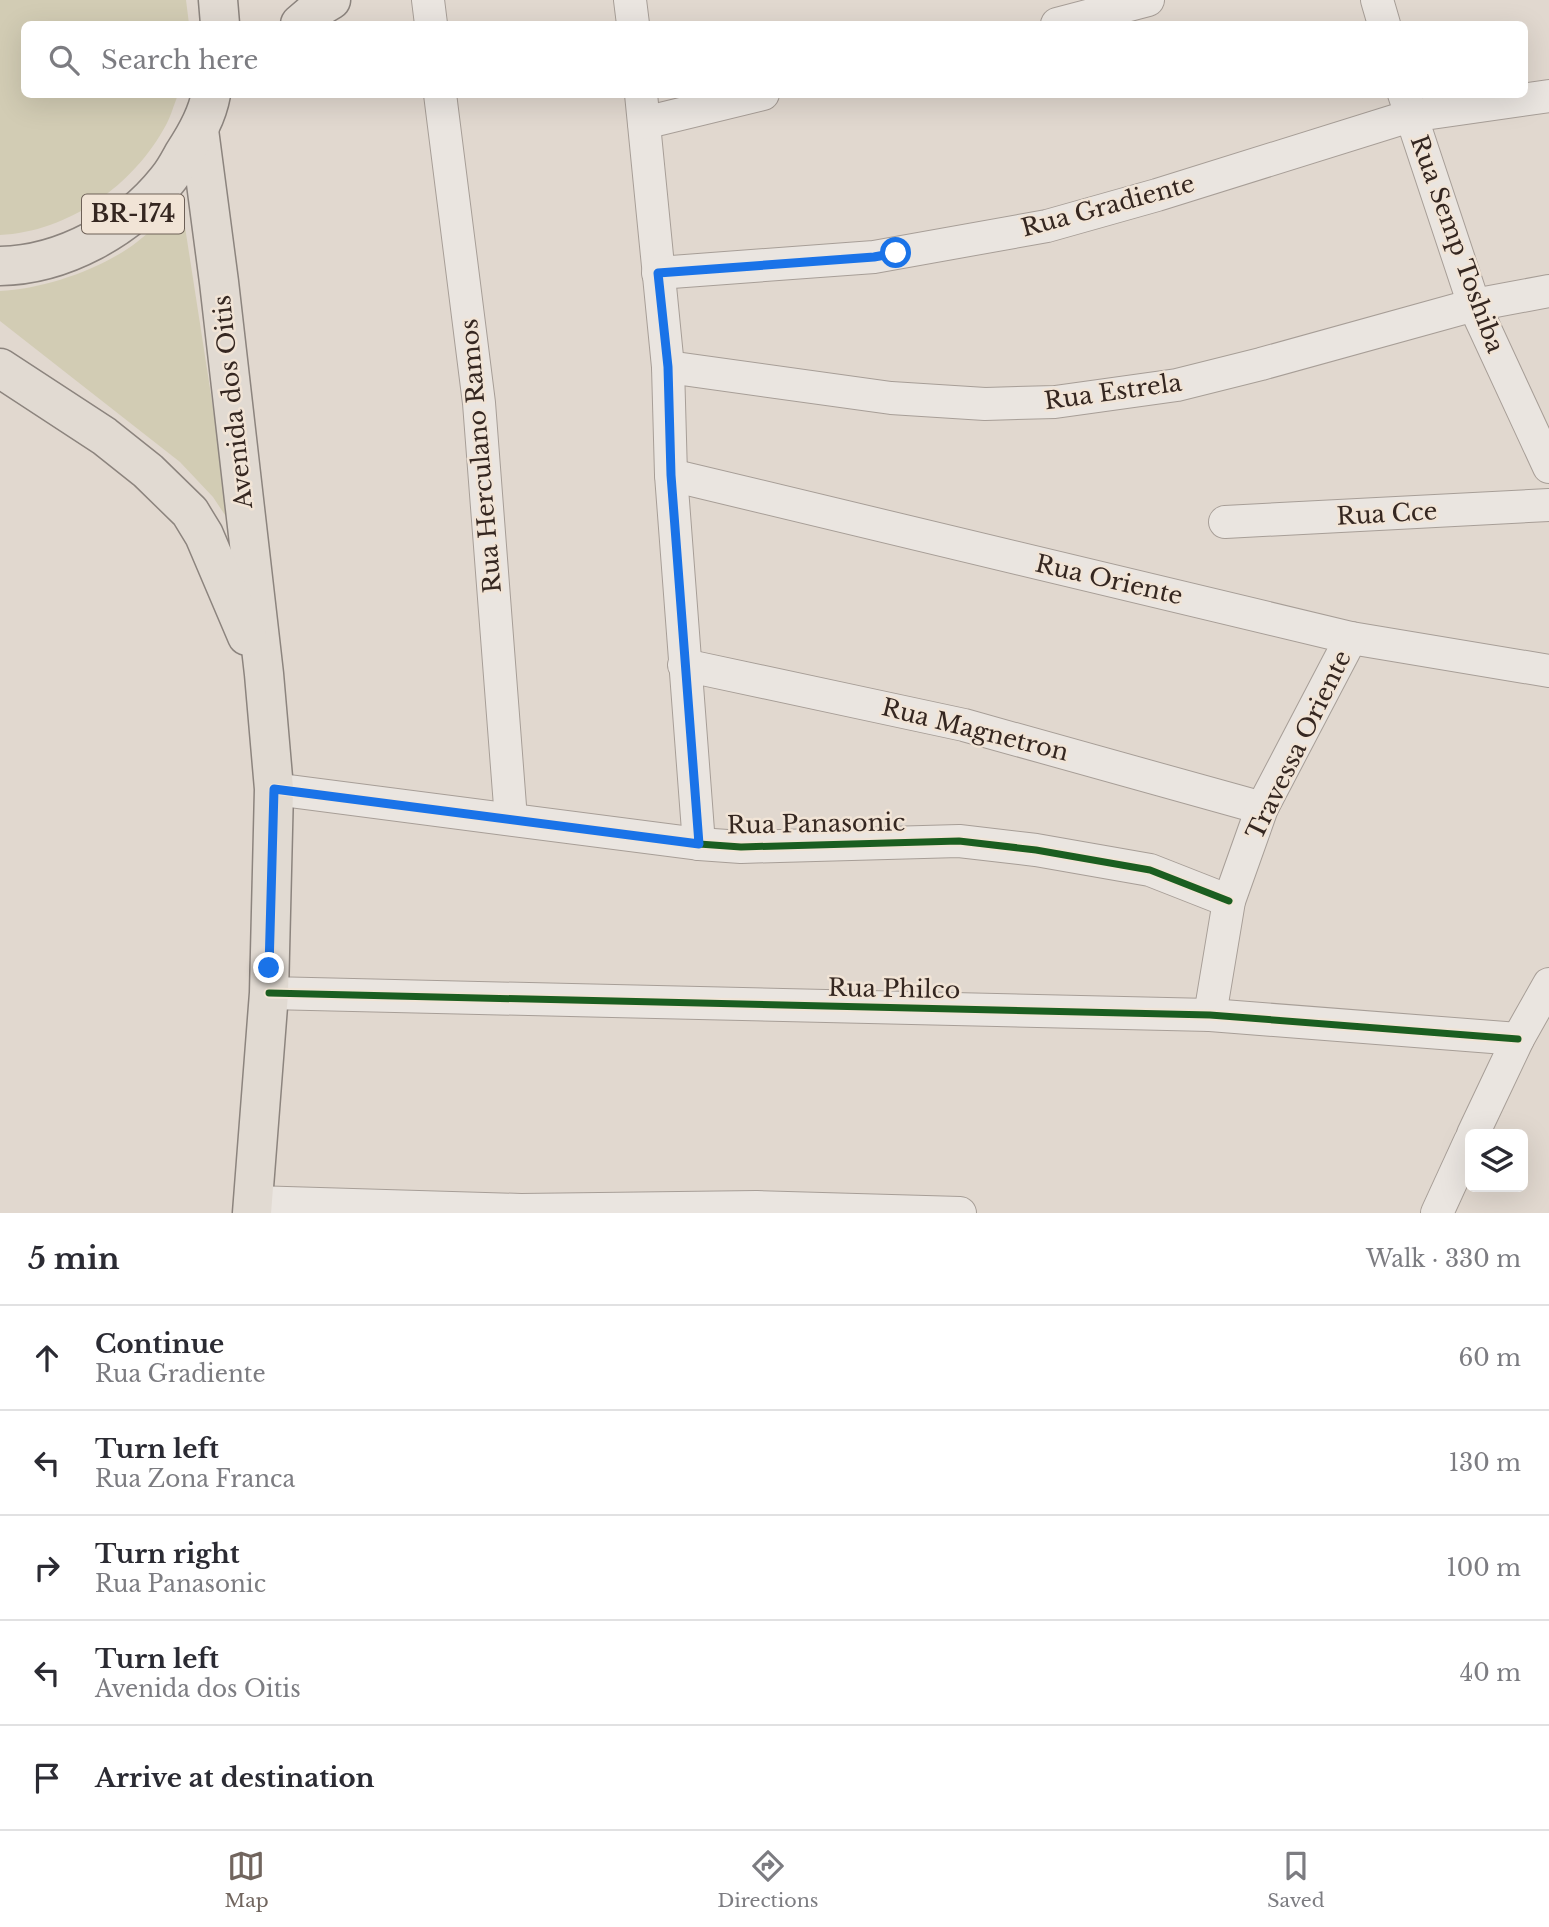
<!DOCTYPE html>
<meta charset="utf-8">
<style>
body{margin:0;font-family:"Libre Baskerville",serif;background:#f2f2f3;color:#2b2b33}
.controls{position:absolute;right:21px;bottom:21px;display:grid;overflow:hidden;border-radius:10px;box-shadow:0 7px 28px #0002}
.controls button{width:63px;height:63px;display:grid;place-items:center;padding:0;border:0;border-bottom:2px solid #e1e1e2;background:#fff;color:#2b2b33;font:35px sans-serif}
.stop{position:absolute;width:21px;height:21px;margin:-16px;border:5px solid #1a73e8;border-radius:50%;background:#fff}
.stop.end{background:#1a73e8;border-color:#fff;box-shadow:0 2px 7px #0008}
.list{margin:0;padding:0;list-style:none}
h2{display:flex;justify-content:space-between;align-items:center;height:91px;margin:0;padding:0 28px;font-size:30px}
h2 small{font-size:23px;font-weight:400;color:#7c7c81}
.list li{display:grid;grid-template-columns:46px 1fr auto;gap:21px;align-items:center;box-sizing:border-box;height:105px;padding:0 28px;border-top:2px solid #e1e1e2}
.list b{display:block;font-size:26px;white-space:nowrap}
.list p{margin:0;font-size:23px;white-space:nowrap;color:#7c7c81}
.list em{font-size:23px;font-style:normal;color:#7c7c81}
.icon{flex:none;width:38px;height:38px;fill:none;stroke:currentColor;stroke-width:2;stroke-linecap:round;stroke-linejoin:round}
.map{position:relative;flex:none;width:1549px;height:1213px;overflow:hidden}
.search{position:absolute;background:#fff;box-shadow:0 7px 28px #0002;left:21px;right:21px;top:21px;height:77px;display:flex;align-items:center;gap:18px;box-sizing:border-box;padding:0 24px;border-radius:10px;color:#7c7c81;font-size:26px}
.sheet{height:616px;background:#fff}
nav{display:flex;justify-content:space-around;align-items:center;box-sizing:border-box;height:98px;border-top:2px solid #e1e1e2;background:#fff;font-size:19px;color:#7c7c81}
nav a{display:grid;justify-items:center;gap:4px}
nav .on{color:#71655e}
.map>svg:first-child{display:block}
.green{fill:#d2ccb4}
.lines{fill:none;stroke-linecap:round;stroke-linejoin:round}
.minor-casing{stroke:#a79e97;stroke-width:34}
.major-casing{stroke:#8c847e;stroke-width:41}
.minor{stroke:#eae5e0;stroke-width:32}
.major{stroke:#e1dad2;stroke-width:38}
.cycleway-casing{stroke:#f1e4d6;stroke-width:11}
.cycleway{stroke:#1b5e20;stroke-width:7}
.route{stroke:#1a73e8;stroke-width:9}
.labels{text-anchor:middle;stroke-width:5;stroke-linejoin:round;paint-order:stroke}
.shield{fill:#f1e4d6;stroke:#6d6057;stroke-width:2}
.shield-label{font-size:23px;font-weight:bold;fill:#352721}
.street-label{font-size:24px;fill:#352721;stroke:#f1e4d6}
</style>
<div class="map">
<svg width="1549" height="1213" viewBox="0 0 1549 1213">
<rect width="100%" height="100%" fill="#e1d8cf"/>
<g class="green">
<path d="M0 0H186L189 24H24V94L178 95C174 104 171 116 166 125 134 185 68 232 0 235Z"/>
<path d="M181 201 231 524 213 497 180 462 0 321V291C44 289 102 269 137 242 153 230 167 215 181 201Z"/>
</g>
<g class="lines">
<defs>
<g id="minor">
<path d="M428 0 431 24"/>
<path d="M630 0 633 24"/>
<path d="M1377 0 1384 24"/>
<path d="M1057 24 1148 0"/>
<path d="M440 94 479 403 511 819"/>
<path d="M641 94 668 367 671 475 699 844"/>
<path d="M1404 94 1474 305 1549 467"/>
<path d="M644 123 763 94"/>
<path d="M658 273 874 257 1047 226 1157 195 1410 116 1549 96"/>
<path d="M668 367 891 398 985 404 1055 402 1177 385 1261 364 1474 305 1549 291"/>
<path d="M671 475 1351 638 1549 671"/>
<path d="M1225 522 1549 505"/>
<path d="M684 665 964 725 1262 808"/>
<path d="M274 789 699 844 741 847 959 841 1036 850 1150 870 1229 901"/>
<path d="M269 993 1210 1015 1518 1039"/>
<path d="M1210 1015 1229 901 1262 808 1351 638"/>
<path d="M1473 1134 1518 1039 1549 984"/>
<path d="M253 1202 521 1210 757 1207 960 1213"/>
<path d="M1437 1213 1470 1141"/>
</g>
<g id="major">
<path d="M218 0 220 24"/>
<path d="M300 24 321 6 331 0"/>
<path d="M199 130 219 282 264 674 274 789 269 993 252 1213"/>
<path d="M0 266C63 265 128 229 167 180 174 172 179 162 184 153 196 135 207 116 211 94"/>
<path d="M0 368 104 436 148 471 190 512 204 535 247 636"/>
</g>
</defs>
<use href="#minor" class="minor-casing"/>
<use href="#major" class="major-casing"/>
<use href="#minor" class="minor"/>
<use href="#major" class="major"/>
<defs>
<g id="cycleway">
<path d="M274 789 699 844 741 847 959 841 1036 850 1150 870 1229 901"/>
<path d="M269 993 1210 1015 1518 1039"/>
</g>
</defs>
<use href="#cycleway" class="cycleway-casing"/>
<use href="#cycleway" class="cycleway"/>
</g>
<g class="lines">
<path class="route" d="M269 968 274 789 699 844 671 475 668 367 658 273 874 257 896 253"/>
</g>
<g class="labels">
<rect class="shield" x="82" y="194.5" width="102" height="39" rx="5"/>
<g class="shield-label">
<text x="133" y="222">BR-174</text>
</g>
<g class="street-label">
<text transform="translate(1108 206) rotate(-15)" y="8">Rua Gradiente</text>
<text transform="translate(1457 244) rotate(70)" y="8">Rua Semp Toshiba</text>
<text transform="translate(1113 392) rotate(-8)" y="8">Rua Estrela</text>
<text transform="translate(233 402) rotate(-96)" y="8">Avenida dos Oitis</text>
<text transform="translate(481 456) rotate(-95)" y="8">Rua Herculano Ramos</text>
<text transform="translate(1387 514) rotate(-3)" y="8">Rua Cce</text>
<text transform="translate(1109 580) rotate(13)" y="8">Rua Oriente</text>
<text transform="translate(975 730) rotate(14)" y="8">Rua Magnetron</text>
<text transform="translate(1299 745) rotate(-64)" y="8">Travessa Oriente</text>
<text transform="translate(816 824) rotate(-1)" y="8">Rua Panasonic</text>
<text transform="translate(894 989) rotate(1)" y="8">Rua Philco</text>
</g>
</g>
</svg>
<div class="controls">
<button><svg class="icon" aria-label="layers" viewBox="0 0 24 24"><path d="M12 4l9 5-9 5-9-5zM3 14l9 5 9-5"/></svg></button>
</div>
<div class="stop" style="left:896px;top:253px"></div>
<div class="stop end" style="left:269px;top:968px"></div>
<div class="search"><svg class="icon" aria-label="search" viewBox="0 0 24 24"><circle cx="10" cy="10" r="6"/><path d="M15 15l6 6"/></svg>Search here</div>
</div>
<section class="sheet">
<h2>5 min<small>Walk · 330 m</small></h2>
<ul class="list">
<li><svg class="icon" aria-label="ahead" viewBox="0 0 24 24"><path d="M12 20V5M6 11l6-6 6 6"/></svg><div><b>Continue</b><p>Rua Gradiente</p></div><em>60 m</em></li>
<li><svg class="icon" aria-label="left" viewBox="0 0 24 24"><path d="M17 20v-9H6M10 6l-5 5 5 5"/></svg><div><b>Turn left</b><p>Rua Zona Franca</p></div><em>130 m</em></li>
<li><svg class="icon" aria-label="right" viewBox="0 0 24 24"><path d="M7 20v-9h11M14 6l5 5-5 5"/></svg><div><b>Turn right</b><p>Rua Panasonic</p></div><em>100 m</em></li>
<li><svg class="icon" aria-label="left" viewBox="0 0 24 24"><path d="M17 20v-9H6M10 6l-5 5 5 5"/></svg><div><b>Turn left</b><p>Avenida dos Oitis</p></div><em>40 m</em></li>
<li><svg class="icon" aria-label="arrive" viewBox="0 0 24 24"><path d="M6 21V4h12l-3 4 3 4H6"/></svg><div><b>Arrive at destination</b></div></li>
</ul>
</section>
<nav>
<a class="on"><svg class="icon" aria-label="map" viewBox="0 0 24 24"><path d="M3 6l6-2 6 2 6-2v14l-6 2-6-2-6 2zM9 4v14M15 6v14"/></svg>Map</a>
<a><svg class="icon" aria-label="directions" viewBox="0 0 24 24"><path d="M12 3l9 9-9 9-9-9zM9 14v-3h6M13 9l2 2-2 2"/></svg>Directions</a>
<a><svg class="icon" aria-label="saved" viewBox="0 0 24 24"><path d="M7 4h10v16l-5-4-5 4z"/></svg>Saved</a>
</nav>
